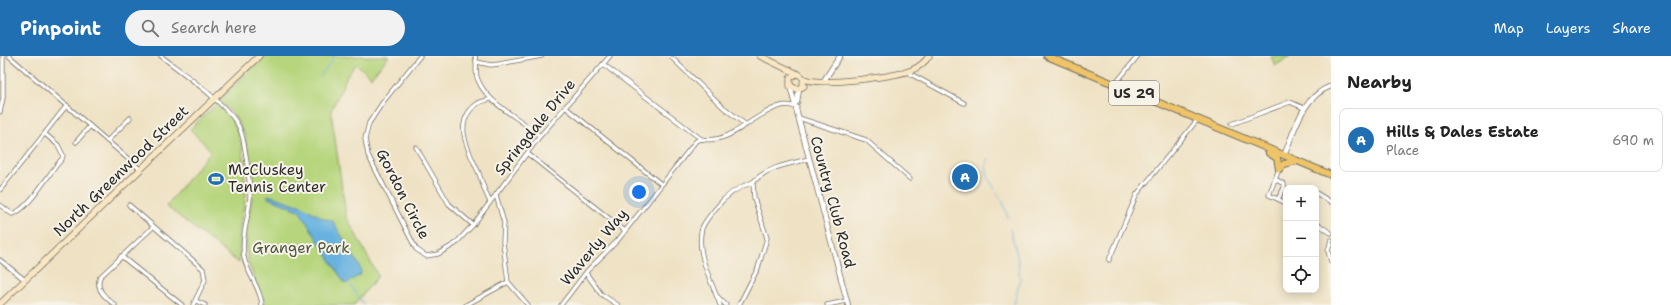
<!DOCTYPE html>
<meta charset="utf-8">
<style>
body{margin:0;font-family:"Shantell Sans",sans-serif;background:#f2f2f2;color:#222}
.controls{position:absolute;right:12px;bottom:12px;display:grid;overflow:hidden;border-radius:8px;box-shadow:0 2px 10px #0003}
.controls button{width:36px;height:36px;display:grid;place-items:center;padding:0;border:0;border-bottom:1px solid #e0e0e0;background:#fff;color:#222;font:20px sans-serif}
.you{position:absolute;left:639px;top:136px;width:14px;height:14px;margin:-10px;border:3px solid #fff;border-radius:50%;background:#1a73e8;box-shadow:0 0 0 6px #1a73e833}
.badge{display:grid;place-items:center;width:26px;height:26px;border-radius:50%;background:#1f6fb2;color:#fff;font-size:13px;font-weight:700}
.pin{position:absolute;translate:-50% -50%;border:2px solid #fff;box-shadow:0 1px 4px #0006}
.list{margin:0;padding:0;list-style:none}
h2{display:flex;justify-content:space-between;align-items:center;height:52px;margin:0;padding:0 16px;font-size:17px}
h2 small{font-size:13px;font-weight:400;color:#767676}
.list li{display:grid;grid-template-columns:26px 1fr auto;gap:12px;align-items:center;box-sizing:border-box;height:64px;margin:0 8px 8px;padding:0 8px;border:1px solid #e0e0e0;border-radius:8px}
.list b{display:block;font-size:15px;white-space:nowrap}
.list p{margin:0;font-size:13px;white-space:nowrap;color:#767676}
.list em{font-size:13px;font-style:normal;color:#767676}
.icon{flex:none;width:22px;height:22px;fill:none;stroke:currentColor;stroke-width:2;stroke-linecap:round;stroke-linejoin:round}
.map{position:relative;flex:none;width:1331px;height:249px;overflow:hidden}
header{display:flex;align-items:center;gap:24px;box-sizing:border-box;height:56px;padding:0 20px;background:#1f6fb2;color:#fff}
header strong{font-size:19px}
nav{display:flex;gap:22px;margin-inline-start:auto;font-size:14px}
.search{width:280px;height:36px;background:#f2f2f2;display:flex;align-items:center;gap:10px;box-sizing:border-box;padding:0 14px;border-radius:22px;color:#767676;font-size:15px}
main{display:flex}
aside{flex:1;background:#fff}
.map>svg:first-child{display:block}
.green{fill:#b6d57c;stroke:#708054}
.water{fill:#68b2e0;stroke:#4a6e86}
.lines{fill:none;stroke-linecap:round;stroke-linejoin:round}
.stream{stroke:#68b2e0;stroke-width:1}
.minor-casing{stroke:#706b61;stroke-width:5}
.tertiary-casing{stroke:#706b61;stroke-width:6}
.secondary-casing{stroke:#706b61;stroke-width:7}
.primary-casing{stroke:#706b61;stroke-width:8}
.minor{stroke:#fff;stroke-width:3.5}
.tertiary{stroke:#fff;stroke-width:4.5}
.secondary{stroke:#f9e7c3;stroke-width:5.5}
.primary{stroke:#efc469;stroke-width:6}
.labels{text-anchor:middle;stroke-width:4;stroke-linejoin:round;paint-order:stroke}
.shield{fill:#f7f3e8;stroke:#686764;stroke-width:1}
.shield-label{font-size:14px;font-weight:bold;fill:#2b2b2b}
.street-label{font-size:15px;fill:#2b2b2b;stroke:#f7f3e8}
.poi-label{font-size:15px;fill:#2b2b2b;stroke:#f7f3e8;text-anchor:start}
.park-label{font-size:15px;fill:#4e563f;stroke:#f7f3e8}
</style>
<header>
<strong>Pinpoint</strong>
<div class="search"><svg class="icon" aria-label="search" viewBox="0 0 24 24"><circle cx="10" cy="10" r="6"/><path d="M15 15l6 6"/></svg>Search here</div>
<nav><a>Map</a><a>Layers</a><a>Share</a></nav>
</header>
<main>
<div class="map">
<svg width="1331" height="249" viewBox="0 0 1331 249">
<rect width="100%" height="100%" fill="#f7f3e8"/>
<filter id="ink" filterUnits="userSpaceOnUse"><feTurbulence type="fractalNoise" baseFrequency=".025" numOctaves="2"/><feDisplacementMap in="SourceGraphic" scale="8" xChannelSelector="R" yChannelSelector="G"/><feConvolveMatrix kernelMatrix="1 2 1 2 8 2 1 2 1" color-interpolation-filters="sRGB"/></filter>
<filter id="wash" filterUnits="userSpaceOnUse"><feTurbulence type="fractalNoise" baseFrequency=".012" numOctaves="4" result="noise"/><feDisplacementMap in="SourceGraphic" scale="16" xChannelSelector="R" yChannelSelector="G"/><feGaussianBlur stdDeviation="0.9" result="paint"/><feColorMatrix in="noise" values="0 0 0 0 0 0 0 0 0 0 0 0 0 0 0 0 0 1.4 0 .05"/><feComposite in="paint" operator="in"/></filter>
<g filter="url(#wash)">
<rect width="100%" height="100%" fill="#efe2c4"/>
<g class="green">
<path d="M264 0H389L371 21 356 8 347 20 331 55 346 160 378 220 354 249H265L249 209 246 194V170L252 143 245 80 234 59 219 44Z"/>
<path d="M1271 0H1290L1275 10Z"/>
<path d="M217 48 234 67 242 90 246 140 240 170 239 207 166 150 211 95 190 73Z"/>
</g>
<path class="water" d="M268 139 302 150 325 163 332 164 359 209 361 215 360 219 345 228 299 154 268 142Z"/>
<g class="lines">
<g class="stream">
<path d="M320 21 335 0"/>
<path d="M988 102C984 114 988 123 995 133"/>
<path d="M997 137 1003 146 1008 162"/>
<path d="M1010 173 1017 199 1020 223 1014 249"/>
<path d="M347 225 364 249"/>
</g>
</g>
</g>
<g filter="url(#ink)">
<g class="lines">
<defs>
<g id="minor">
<path d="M9 0 141 114"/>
<path d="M161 0C181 16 229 49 239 71 245 82 250 128 250 141 249 162 241 178 244 201 247 218 261 232 262 249"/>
<path d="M420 0 383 46 369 67 365 83 368 99 416 193 426 200 438 198 455 188 473 169 540 80 610 0"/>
<path d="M475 0C478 8 474 16 478 24 488 49 521 62 540 80"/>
<path d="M672 2 723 51 746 69"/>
<path d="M477 6 491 9 499 8 542 0"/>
<path d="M603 8 701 83"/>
<path d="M907 16 964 47"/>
<path d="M1115 28 1138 0"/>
<path d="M565 51 661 128"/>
<path d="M0 56 3 42V0"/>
<path d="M799 62 866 84 910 123"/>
<path d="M1232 68 1290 46 1304 52"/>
<path d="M107 85 130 62"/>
<path d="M76 86 90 70"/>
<path d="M416 91 449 148 473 169"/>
<path d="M528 98 625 175"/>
<path d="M1279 113 1269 139 1286 147"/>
<path d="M1275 123 1284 128V132L1278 143"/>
<path d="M0 134 67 49"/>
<path d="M1316 137 1331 146"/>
<path d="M496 139 504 167 503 186 508 226 528 249"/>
<path d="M490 146C485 137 482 125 478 115 468 94 452 66 477 48 480 45 486 45 491 43"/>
<path d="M0 149 12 158C29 154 49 116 62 103L63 99 58 89 45 78"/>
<path d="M129 149 203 213 205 224 193 249"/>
<path d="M1316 167 1331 177"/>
<path d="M1331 184 1328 195 1331 206"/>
<path d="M121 200 182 249"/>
<path d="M0 204 25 224"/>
<path d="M1109 204 1137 138 1198 63"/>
<path d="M586 217 601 238 618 249"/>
<path d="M717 240 726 249"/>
<path d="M196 245 205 249"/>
<path d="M115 249C106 242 95 234 100 221L153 171"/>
<path d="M466 249 508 226"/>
<path d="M561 249 587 215 618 184 696 85 701 83C732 89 753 57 781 50 786 48 792 50 797 51"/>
<path d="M720 249C712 226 695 197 702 172 705 165 711 158 716 152 726 139 738 131 753 126"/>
<path d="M739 249 758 212 767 182 754 142 753 126C768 111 788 108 809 103"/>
<path d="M827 249 846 245"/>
</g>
<g id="tertiary">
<path d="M823 26 840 0"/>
<path d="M790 30 848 249"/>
<path d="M797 46 799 33"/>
<path d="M1284 100C1295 73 1302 41 1331 30"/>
</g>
<g id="secondary">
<path d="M760 0 800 19 804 23 802 31"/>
<path d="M796 18 790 22V30L797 33 804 30"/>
<path d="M804 23C822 30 893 21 912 14 919 11 925 6 929 0"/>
<path d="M0 248 259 0"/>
</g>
<g id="primary">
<path d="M1047 0 1331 119"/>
<path d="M1269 97 1277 102 1279 113"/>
<path d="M1279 113 1284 108 1297 105"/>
</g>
</defs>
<use href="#minor" class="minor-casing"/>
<use href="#tertiary" class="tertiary-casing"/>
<use href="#secondary" class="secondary-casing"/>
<use href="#primary" class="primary-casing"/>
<use href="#minor" class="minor"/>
<use href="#tertiary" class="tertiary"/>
<use href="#secondary" class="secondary"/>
<use href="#primary" class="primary"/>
</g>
</g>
<defs>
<symbol id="stadium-bare" viewBox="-9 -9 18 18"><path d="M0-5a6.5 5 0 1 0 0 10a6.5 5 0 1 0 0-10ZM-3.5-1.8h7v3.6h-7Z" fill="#1f6fb2" stroke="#f7f3e8" stroke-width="2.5" paint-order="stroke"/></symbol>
</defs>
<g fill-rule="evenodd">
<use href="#stadium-bare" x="205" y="112" width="22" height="22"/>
</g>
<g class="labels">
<rect class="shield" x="1109" y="25" width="50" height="24" rx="3"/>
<g class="shield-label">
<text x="1134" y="42">US 29</text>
</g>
<g class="street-label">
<text transform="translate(535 71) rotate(-51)" y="5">Springdale Drive</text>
<text transform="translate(121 115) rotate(-44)" y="5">North Greenwood Street</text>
<text transform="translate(403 138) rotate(63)" y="5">Gordon Circle</text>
<text transform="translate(833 146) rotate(75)" y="5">Country Club Road</text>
<text transform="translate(594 191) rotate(-50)" y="5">Waverly Way</text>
</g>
<g class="poi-label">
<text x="228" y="119">McCluskey<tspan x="228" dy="17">Tennis Center</tspan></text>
</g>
<g class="park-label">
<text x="301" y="197">Granger Park</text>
</g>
</g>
</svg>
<div class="controls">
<button>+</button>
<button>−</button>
<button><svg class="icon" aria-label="locate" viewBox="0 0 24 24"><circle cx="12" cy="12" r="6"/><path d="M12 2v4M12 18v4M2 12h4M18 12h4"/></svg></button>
</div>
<div class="you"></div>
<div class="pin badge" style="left:965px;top:121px">A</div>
</div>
<aside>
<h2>Nearby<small></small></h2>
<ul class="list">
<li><span class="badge">A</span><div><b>Hills &amp; Dales Estate</b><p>Place</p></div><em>690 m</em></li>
</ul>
</aside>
</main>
